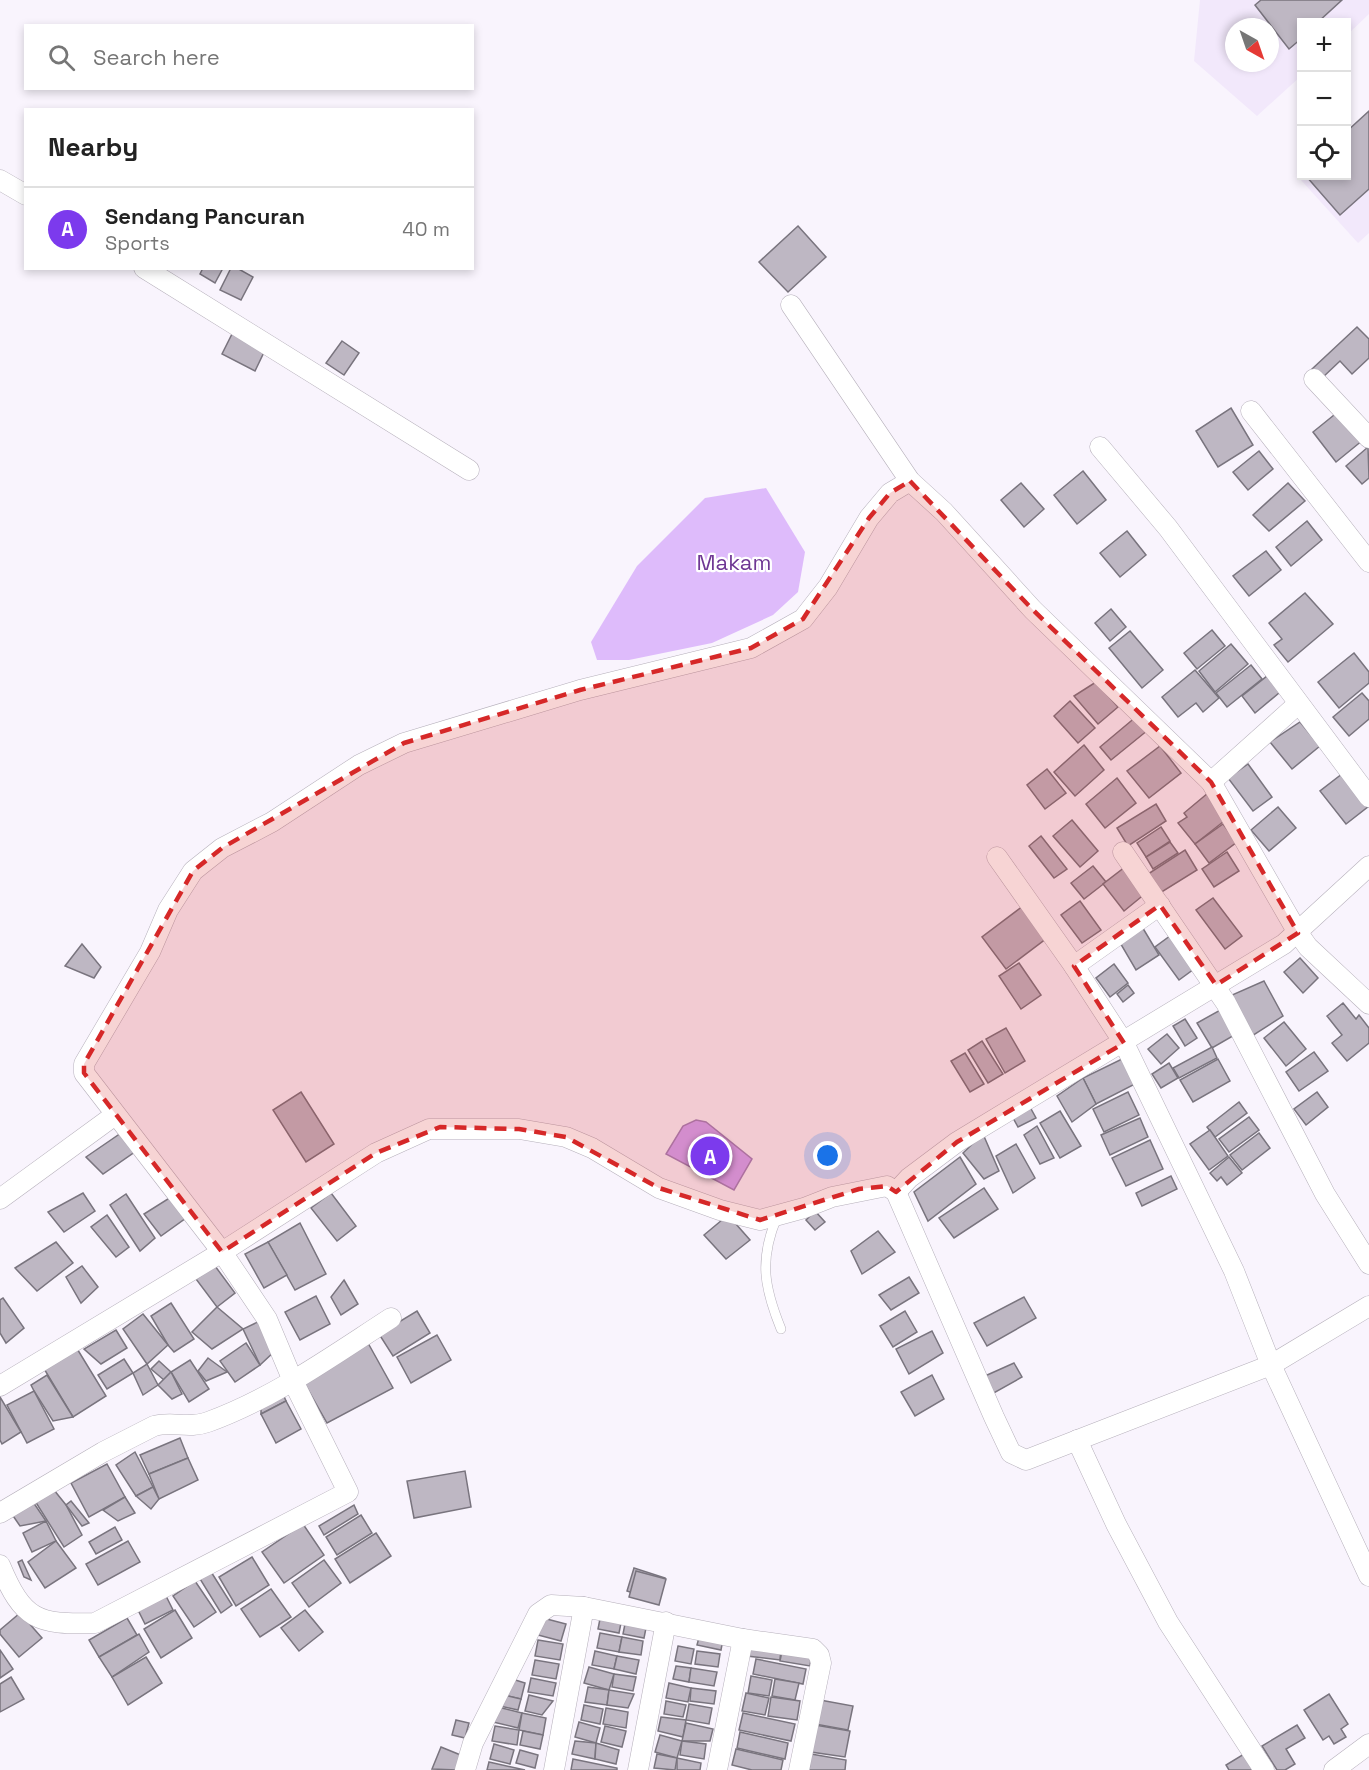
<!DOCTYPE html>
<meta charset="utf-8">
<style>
body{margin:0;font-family:"Space Grotesk",sans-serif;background:#f6f6f6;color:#222}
.controls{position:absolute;right:18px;top:18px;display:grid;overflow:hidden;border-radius:0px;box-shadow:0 3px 9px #0003}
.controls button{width:54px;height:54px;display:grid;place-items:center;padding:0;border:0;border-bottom:2px solid #e0e0e0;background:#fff;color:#222;font:30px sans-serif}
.compass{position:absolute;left:1225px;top:18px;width:54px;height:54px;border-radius:50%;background:#fff;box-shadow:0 3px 9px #0003;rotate:140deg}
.you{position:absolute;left:828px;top:1156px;width:21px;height:21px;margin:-15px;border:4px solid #fff;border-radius:50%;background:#1a73e8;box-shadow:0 0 0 9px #1a73e833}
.badge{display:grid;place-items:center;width:39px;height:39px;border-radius:50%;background:#7c3aed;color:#fff;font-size:20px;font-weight:700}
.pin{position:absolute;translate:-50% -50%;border:3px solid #fff;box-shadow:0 2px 6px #0006}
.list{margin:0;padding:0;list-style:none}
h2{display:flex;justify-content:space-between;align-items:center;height:78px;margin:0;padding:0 24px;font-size:26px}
h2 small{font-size:20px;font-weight:400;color:#767676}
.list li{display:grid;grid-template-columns:39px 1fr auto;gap:18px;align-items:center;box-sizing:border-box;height:84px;padding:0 24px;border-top:2px solid #e0e0e0}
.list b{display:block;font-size:22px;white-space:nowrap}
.list p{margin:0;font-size:20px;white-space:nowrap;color:#767676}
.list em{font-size:20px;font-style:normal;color:#767676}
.icon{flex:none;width:33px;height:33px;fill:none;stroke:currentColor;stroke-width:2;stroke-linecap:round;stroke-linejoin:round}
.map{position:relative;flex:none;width:1369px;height:1770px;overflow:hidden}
.search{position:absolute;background:#fff;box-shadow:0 3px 9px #0003;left:24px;top:24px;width:450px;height:66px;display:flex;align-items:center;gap:15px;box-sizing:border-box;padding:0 21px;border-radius:0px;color:#767676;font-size:22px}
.panel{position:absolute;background:#fff;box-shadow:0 3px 9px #0003;left:24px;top:108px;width:450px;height:162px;border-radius:0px}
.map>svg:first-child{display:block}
.built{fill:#f2e8fb;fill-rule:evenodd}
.green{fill:#debbfb}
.water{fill:#d3a7f7;stroke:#a384bd;stroke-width:1.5}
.building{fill:#beb7c3;stroke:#79747e;stroke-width:1.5}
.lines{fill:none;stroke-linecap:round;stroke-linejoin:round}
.lane-casing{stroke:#b6b0bb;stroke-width:10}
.street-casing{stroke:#b6b0bb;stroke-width:21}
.lane{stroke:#fff;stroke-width:9}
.street{stroke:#fff;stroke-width:20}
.marked{fill:#d62828;fill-opacity:0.2;stroke:#d62828;stroke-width:4.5;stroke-dasharray:12 8;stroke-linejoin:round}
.labels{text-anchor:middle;stroke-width:4.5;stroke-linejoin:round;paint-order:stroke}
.park-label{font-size:22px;fill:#6f3894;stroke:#fff}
</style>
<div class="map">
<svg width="1369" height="1770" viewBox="0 0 1369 1770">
<rect width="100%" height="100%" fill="#f9f4fd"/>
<g class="built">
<path d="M1200 0H1369V14L1347 35 1346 22H1302L1301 76 1257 116 1194 61ZM1234 27H1270V63H1234Z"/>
<path d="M1369 119V233L1358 243 1301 180 1306 176H1346Z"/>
</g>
<path class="green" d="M766 488 805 552 798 592 773 615 712 643 629 660H597L591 642 637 566 705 498Z"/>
<path class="water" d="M696 1120 706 1122 752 1159 734 1190 666 1154 683 1126Z"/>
<g class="building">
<path d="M1261 0H1342L1318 22H1302V38L1289 49 1255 5Z"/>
<path d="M1369 111V189L1340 215 1306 176H1346V132Z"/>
<path d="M798 226 826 257 788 292 759 262Z"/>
<path d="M203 268H223L215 283 200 274Z"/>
<path d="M231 268H237L253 277 241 300 220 290Z"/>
<path d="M1357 327 1369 339V358L1352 374 1340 361 1321 379 1312 369Z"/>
<path d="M233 332 266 348 255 371 222 354Z"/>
<path d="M342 341 359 353 344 375 326 363Z"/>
<path d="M1231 408 1253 445 1218 467 1196 431Z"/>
<path d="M1339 411 1363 440 1336 462 1313 432Z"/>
<path d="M1368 447 1369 478 1362 484 1346 466Z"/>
<path d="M1259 451 1273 469 1248 490 1233 472Z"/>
<path d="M1083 471 1106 500 1077 524 1054 495Z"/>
<path d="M1021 483 1044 509 1024 527 1001 500Z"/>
<path d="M1288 483 1305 501 1269 531 1253 515Z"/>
<path d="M1307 521 1322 540 1291 566 1276 547Z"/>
<path d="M1127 531 1146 555 1120 577 1100 553Z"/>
<path d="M1266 551 1281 570 1249 596 1233 576Z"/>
<path d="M1305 593 1333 624 1288 662 1274 645 1282 639 1269 623Z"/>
<path d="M1111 609 1126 627 1110 641 1095 623Z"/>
<path d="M1212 630 1225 646 1197 669 1184 653Z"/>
<path d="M1130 631 1163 670 1142 688 1109 648Z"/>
<path d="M1231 644 1248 664 1215 692 1199 671Z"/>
<path d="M1354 653 1369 672V683L1339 708 1318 682Z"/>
<path d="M1251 665 1262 679 1227 707 1216 693Z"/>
<path d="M1195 670 1219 698 1203 712 1196 703 1178 717 1162 697Z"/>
<path d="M1272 672 1285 688 1255 713 1242 696Z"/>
<path d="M1096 682 1118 707 1098 724 1074 696Z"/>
<path d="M1362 693 1369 701V719L1349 736 1333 717Z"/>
<path d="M1070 701 1095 728 1078 743 1054 716Z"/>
<path d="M1137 716 1148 730 1111 760 1100 747Z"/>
<path d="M1300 722 1320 746 1292 769 1270 742Z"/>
<path d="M1084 745 1104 770 1075 796 1054 772Z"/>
<path d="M1160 746 1181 773 1149 798 1127 771Z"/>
<path d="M1248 764 1272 797 1253 811 1228 778Z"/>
<path d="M1047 769 1066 793 1045 809 1027 785Z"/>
<path d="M1347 770 1369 806 1346 824 1320 791Z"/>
<path d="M1117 778 1136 803 1105 828 1086 804Z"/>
<path d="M1208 793 1228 818 1195 844 1178 823 1187 817 1184 813Z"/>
<path d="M1156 804 1166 821 1128 846 1117 828Z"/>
<path d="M1278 807 1296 828 1269 851 1251 830Z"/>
<path d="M1072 820 1098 851 1080 867 1053 836Z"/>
<path d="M1223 824 1237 842 1209 863 1195 844Z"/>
<path d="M1161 827 1170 841 1146 857 1137 843Z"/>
<path d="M1041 836 1067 869 1054 878 1029 846Z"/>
<path d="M1170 842 1178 853 1153 869 1146 857Z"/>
<path d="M1185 850 1197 870 1160 893 1148 874Z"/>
<path d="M1227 852 1239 871 1214 887 1202 869Z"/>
<path d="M1093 866 1106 882 1084 899 1071 883Z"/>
<path d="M1125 867 1146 893 1124 911 1103 884Z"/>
<path d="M1213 898 1242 936 1225 949 1196 910Z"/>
<path d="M1080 901 1101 930 1082 943 1061 915Z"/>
<path d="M1023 906 1047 938 1006 969 982 937Z"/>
<path d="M1141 925 1159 955 1136 970 1119 941Z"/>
<path d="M1174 933 1198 966 1179 980 1155 947Z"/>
<path d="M82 944 101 967 94 978 65 966Z"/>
<path d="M1300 958 1318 978 1303 993 1284 972Z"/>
<path d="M1019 963 1041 995 1021 1009 999 976Z"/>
<path d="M1114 964 1128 983 1110 997 1096 978Z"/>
<path d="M1264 981 1283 1016 1252 1036 1232 995Z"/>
<path d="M1128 985 1134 993 1123 1002 1117 994Z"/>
<path d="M1343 1003 1356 1019 1359 1015 1369 1028V1043L1347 1061 1332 1043 1342 1035 1327 1016Z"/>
<path d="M1224 1008 1238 1033 1212 1048 1197 1023Z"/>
<path d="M1185 1019 1197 1038 1185 1046 1173 1026Z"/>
<path d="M1284 1022 1306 1049 1286 1066 1264 1038Z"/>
<path d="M1006 1028 1025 1061 1005 1073 986 1039Z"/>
<path d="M1167 1034 1179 1048 1161 1064 1148 1049Z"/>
<path d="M982 1041 1003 1074 988 1083 968 1050Z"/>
<path d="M1212 1047 1217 1058 1179 1078 1173 1068Z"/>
<path d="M1314 1052 1328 1071 1299 1091 1286 1072Z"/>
<path d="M965 1053 984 1084 970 1092 951 1061Z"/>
<path d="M1122 1059 1135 1084 1096 1104 1083 1078Z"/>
<path d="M1218 1059 1230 1081 1193 1102 1180 1080Z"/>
<path d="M1169 1063 1178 1078 1161 1088 1152 1074Z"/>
<path d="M1083 1078 1096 1104 1072 1122 1057 1096Z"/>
<path d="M301 1092 334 1144 306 1162 273 1110Z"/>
<path d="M1128 1092 1139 1115 1104 1132 1093 1109Z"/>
<path d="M1317 1092 1328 1107 1306 1125 1294 1109Z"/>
<path d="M1239 1102 1247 1113 1215 1137 1207 1127Z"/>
<path d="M1030 1107 1036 1118 1018 1127 1012 1116Z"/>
<path d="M1060 1111 1081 1146 1060 1158 1040 1123Z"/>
<path d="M1249 1117 1259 1130 1229 1152 1219 1139Z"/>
<path d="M1140 1118 1148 1137 1110 1155 1101 1135Z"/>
<path d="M1037 1126 1054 1158 1040 1164 1024 1135Z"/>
<path d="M1210 1130 1228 1156 1209 1170 1190 1144Z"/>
<path d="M124 1131 139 1149 103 1174 86 1157Z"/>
<path d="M1259 1133 1270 1148 1242 1170 1230 1155Z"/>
<path d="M983 1134 999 1171 984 1179 963 1153Z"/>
<path d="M1150 1140 1163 1169 1126 1186 1112 1158Z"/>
<path d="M1016 1144 1035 1178 1013 1193 996 1156Z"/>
<path d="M960 1157 976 1184 928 1221 914 1192Z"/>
<path d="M1229 1157 1242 1173 1227 1185 1221 1177 1217 1181 1210 1173Z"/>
<path d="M1171 1176 1177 1189 1142 1206 1136 1193Z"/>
<path d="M984 1188 998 1209 954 1238 939 1218Z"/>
<path d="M83 1193 95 1211 64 1232 48 1212Z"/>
<path d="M331 1193 356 1226 337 1241 311 1208Z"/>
<path d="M126 1194 155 1238 140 1251 110 1205Z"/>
<path d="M171 1197 186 1218 161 1236 144 1214Z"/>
<path d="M815 1211 825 1222 815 1230 806 1220Z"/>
<path d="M107 1215 129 1247 116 1257 91 1227Z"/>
<path d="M728 1215 750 1240 726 1259 704 1235Z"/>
<path d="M300 1223 326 1274 295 1290 268 1242Z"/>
<path d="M878 1231 895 1252 862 1274 851 1251Z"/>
<path d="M56 1242 73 1263 37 1291 15 1268Z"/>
<path d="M268 1242 287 1275 264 1288 245 1254Z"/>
<path d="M82 1266 98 1287 81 1303 66 1277Z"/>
<path d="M215 1266 235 1293 217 1307 196 1279Z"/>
<path d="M909 1277 919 1293 891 1310 879 1295Z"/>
<path d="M344 1280 358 1304 341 1315 331 1297Z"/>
<path d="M316 1296 330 1324 300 1340 285 1312Z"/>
<path d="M1024 1297 1036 1318 987 1346 974 1323Z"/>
<path d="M3 1298 24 1328 6 1343 0 1333V1300Z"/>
<path d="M171 1303 194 1339 174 1352 168 1345 151 1316Z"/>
<path d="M217 1307 243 1329 212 1349 192 1332Z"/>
<path d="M417 1311 430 1333 393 1356 379 1334Z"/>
<path d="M905 1311 917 1332 893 1347 880 1326Z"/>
<path d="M143 1314 168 1345 147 1364 123 1329Z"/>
<path d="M264 1319 278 1348 260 1365 243 1329Z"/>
<path d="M116 1330 127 1348 101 1364 84 1349Z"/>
<path d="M932 1331 943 1353 909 1374 896 1349Z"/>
<path d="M437 1335 451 1360 411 1383 397 1357Z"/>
<path d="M246 1343 260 1365 235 1382 220 1361Z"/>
<path d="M368 1343 393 1388 327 1423 302 1379Z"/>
<path d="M76 1347 106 1396 73 1417 43 1367Z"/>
<path d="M208 1358 227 1372 206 1381 198 1371Z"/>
<path d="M124 1359 133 1373 107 1389 98 1375Z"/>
<path d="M190 1360 209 1389 189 1402 171 1372Z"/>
<path d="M159 1361 171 1372 164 1380 151 1369Z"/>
<path d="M1014 1363 1022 1377 992 1394 985 1376Z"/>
<path d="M147 1364 158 1385 143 1395 133 1373Z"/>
<path d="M171 1372 182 1394 172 1399 158 1385Z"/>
<path d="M47 1375 73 1417 53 1421 34 1391 31 1385Z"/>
<path d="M932 1375 944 1399 915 1416 901 1392Z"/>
<path d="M34 1391 54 1429 27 1443 7 1405Z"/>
<path d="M283 1394 286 1401 261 1414V1405Z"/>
<path d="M0 1397 21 1432 2 1444 0 1440Z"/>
<path d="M286 1401 301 1429 276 1443 261 1414Z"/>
<path d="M180 1438 188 1458 149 1474 140 1455Z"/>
<path d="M135 1452 153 1487 136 1496 116 1465Z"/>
<path d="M188 1458 198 1480 159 1499 149 1474Z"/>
<path d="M107 1464 125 1497 89 1517 71 1483Z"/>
<path d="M465 1471 471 1507 414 1518 407 1481Z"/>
<path d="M153 1487 159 1499 151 1509 136 1496Z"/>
<path d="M54 1490 66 1505 82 1535 64 1547 35 1501Z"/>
<path d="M29 1496 46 1521 20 1526 9 1510Z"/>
<path d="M125 1497 135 1513 118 1521 103 1510Z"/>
<path d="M71 1501 89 1523 82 1526 66 1505Z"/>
<path d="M354 1505 358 1514 324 1535 319 1526Z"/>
<path d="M361 1515 372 1533 337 1555 326 1537Z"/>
<path d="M46 1521 56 1541 32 1552 23 1533Z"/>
<path d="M303 1524 324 1555 284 1583 262 1552Z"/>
<path d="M115 1527 122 1540 96 1554 89 1542Z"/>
<path d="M376 1533 391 1556 350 1583 335 1559Z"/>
<path d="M56 1541 76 1568 45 1588 28 1562Z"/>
<path d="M128 1541 140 1562 98 1585 86 1564Z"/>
<path d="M252 1557 269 1585 236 1606 219 1577Z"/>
<path d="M22 1560 31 1580 24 1577 18 1562Z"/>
<path d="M324 1560 341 1583 309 1607 292 1583Z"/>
<path d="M208 1567 232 1605 221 1613 197 1574Z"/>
<path d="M634 1568 665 1578 658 1601 627 1591Z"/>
<path d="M636 1571 666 1579 659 1605 629 1597Z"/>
<path d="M195 1581 216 1612 194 1627 173 1596Z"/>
<path d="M271 1589 291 1617 260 1637 241 1609Z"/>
<path d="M165 1594 173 1610 145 1624 137 1608Z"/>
<path d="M175 1610 192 1638 161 1658 144 1629Z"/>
<path d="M305 1610 323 1632 299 1651 281 1628Z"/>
<path d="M20 1613 42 1638 19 1657 0 1634V1630Z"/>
<path d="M601 1614 622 1618 619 1633 598 1629Z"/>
<path d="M127 1618 137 1635 99 1657 89 1640Z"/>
<path d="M543 1618 566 1624 561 1641 538 1635Z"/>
<path d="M626 1619 647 1623 644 1638 623 1634Z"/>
<path d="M600 1633 622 1637 619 1652 597 1648Z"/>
<path d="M139 1634 149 1652 112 1677 99 1657Z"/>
<path d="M700 1634 723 1639 721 1650 697 1645Z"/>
<path d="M622 1637 643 1641 641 1655 619 1652Z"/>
<path d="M538 1640 563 1644 560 1660 535 1656Z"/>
<path d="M749 1643 781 1648 780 1660 747 1656Z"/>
<path d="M678 1646 694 1649 691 1664 675 1661Z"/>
<path d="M783 1646 812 1652 810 1666 780 1661Z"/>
<path d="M0 1650 13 1669 0 1678Z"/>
<path d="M595 1651 617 1656 614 1669 592 1665Z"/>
<path d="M697 1651 720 1654 718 1667 695 1664Z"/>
<path d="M617 1656 639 1660 636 1674 614 1669Z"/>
<path d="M146 1657 162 1683 128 1705 112 1677Z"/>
<path d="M756 1659 806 1669 803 1684 753 1674Z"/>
<path d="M535 1660 559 1664 556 1679 532 1675Z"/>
<path d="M676 1666 691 1668 689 1682 673 1679Z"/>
<path d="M589 1667 614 1674 609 1690 584 1683Z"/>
<path d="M691 1668 717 1672 714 1686 689 1682Z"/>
<path d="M614 1674 636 1677 633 1691 612 1687Z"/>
<path d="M751 1676 772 1680 769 1696 748 1693Z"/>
<path d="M11 1677 24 1699 0 1712V1684Z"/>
<path d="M509 1678 525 1683 521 1699 504 1695Z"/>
<path d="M531 1678 556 1683 553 1696 528 1692Z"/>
<path d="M775 1679 799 1683 795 1700 772 1696Z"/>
<path d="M669 1683 691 1688 688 1702 666 1698Z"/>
<path d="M588 1687 609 1690 607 1705 585 1702Z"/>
<path d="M691 1688 716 1691 714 1704 690 1701Z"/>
<path d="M609 1690 634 1694 628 1708 607 1705Z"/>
<path d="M746 1693 769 1698 765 1715 742 1711Z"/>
<path d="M1329 1694 1348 1724 1341 1729 1346 1737 1334 1744 1329 1736 1323 1740 1304 1710Z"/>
<path d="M504 1695 521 1699 518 1710 500 1706Z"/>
<path d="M529 1695 553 1701 542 1715 525 1711Z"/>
<path d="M771 1697 800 1701 797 1720 768 1716Z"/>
<path d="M820 1700 853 1706 848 1730 815 1724Z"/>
<path d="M666 1701 686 1705 683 1717 664 1714Z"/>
<path d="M689 1704 712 1708 709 1724 686 1720Z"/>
<path d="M584 1705 603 1709 600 1724 581 1720Z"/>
<path d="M498 1707 522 1713 518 1728 493 1722Z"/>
<path d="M606 1708 628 1712 626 1728 603 1724Z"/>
<path d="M522 1713 546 1718 543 1735 519 1730Z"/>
<path d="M743 1713 795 1724 791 1741 739 1730Z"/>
<path d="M661 1717 686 1720 683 1737 658 1731Z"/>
<path d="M456 1720 469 1723 465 1738 452 1735Z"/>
<path d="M579 1722 600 1728 596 1743 575 1737Z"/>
<path d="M686 1723 713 1729 710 1741H682Z"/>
<path d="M815 1725 850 1731 845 1757 811 1752Z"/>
<path d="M1297 1725 1305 1738 1286 1749 1295 1764 1285 1770H1277L1262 1746Z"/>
<path d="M495 1726 519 1730 517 1745 492 1741Z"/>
<path d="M605 1726 626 1731 622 1747 601 1742Z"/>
<path d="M523 1731 543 1735 540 1749 520 1745Z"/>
<path d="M740 1732 788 1743 785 1759 737 1748Z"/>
<path d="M660 1735 682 1741 677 1758 655 1752Z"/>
<path d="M575 1741 596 1743 595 1759 572 1754Z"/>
<path d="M682 1741 706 1744 704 1759 680 1755Z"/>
<path d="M596 1743 619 1750 616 1764 595 1759Z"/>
<path d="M494 1744 514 1750 510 1764 490 1759Z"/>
<path d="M441 1747 463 1756 457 1770 432 1769Z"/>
<path d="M736 1749 783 1760 781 1770H752L732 1765Z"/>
<path d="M520 1750 538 1755 535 1768 516 1763Z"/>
<path d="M657 1754 677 1758 675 1770 654 1768Z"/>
<path d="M811 1754 846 1760 845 1770H809Z"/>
<path d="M1244 1754 1253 1770H1229L1226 1765Z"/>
<path d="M677 1758 701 1763 700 1770H677Z"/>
<path d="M573 1759 617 1768V1770H571Z"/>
<path d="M489 1762 525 1770H487Z"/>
</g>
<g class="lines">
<defs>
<path id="lane" d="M777 1217C759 1260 764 1287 781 1329"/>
<g id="street">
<path d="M0 180 26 195"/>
<path d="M144 268 469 470"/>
<path d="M791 305 910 481 944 512 1033 610 1211 782 1298 933 1308 947 1369 1004"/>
<path d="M1314 379 1369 438"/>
<path d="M1251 411 1369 562"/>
<path d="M1100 447 1168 528 1369 797"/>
<path d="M1211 782 1298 704"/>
<path d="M1123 852 1226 1003 1325 1194 1369 1264"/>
<path d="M997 857 1074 966 1124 1043 1234 1271 1271 1365 1369 1576"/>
<path d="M1074 966 1160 905"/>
<path d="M896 1192 994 1417 1011 1453 1026 1460 1271 1365 1369 1306"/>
<path d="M0 1199 115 1115"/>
<path d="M0 1386 222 1252 376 1153 429 1129H519L566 1137 592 1148 659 1188 720 1210 760 1220 804 1208 832 1197 887 1186 896 1192 909 1178 957 1142 1284 944 1369 866"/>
<path d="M1077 1440 1116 1524 1168 1622 1264 1770"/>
<path d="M0 1513 103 1452 154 1426C172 1421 189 1429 208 1422 274 1398 332 1356 391 1318"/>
<path d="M0 1565C23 1620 37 1625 95 1623L348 1492 293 1381 267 1319 222 1252 84 1073V1064L150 952 168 910 193 871 222 848 272 822 359 765 404 743 580 690 751 648 803 619 828 587 869 518 890 493 910 481"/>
<path d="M465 1770 473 1743 538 1614 551 1605 584 1607"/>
<path d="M554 1770 584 1607 743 1639 813 1649 819 1655 821 1663 799 1770"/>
<path d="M638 1770 666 1622"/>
<path d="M717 1770 743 1639"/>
<path d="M1334 1770 1369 1744"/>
</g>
</defs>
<use href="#lane" class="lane-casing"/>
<use href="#street" class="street-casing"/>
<use href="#lane" class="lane"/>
<use href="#street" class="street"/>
</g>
<path class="marked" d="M910 481 1033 610 1211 782 1298 933 1216 985 1160 905 1074 966 1124 1043 957 1142 896 1192 887 1186 859 1189 760 1220 659 1188 566 1137 519 1129 440 1127 376 1153 222 1252 84 1073V1064L193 871 222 848 404 743 580 690 751 648 803 619 869 518 890 493Z"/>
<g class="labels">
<g class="park-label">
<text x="734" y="570">Makam</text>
</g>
</g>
</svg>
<div class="controls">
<button>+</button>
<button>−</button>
<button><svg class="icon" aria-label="locate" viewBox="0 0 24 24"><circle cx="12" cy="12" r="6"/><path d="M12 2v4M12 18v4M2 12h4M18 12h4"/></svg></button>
</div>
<svg class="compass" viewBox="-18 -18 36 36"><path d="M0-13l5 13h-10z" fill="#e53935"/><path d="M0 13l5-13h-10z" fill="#767676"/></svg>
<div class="you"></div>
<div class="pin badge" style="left:710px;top:1156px">A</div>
<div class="search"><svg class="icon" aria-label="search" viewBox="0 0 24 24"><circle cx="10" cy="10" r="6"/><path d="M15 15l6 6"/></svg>Search here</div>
<section class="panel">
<h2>Nearby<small></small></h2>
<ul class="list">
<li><span class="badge">A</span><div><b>Sendang Pancuran</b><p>Sports</p></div><em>40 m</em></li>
</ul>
</section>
</div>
